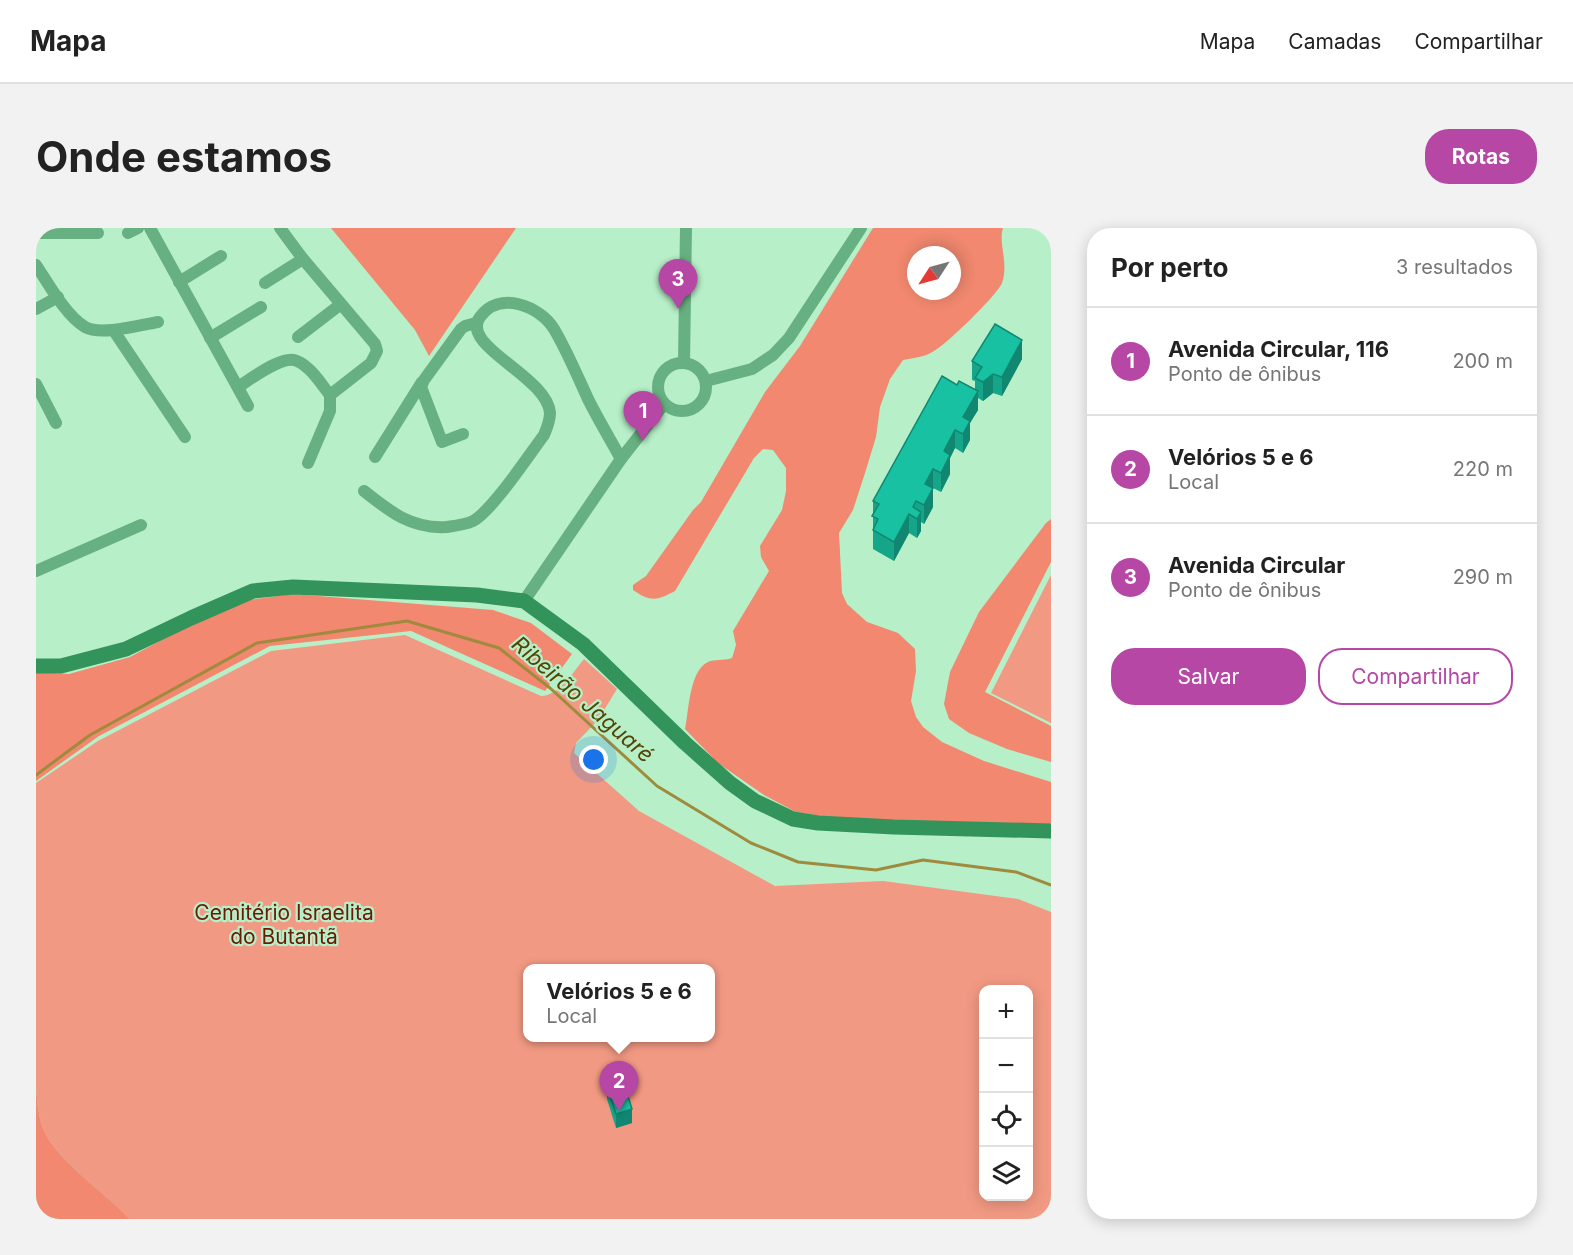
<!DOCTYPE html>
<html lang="pt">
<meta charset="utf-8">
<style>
body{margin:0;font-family:Inter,sans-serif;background:#f2f2f2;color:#222}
.controls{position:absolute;right:18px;bottom:18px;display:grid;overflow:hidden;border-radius:12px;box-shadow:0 3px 15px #0003}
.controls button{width:54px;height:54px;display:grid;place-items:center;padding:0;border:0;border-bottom:2px solid #e0e0e0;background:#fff;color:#222;font:30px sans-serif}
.compass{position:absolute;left:871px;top:18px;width:54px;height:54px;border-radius:50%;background:#fff;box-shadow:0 3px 15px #0003;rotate:234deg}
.you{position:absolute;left:558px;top:532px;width:21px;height:21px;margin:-15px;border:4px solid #fff;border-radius:50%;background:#1a73e8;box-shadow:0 0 0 9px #1a73e833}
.badge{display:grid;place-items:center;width:39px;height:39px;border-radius:50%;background:#b647a4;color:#fff;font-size:20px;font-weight:700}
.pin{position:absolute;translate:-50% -50px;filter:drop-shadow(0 2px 3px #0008)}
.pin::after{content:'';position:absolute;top:32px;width:21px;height:18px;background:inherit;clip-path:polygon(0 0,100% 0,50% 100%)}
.popup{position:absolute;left:487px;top:736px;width:192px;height:78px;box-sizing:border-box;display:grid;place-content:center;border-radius:12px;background:#fff;filter:drop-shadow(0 2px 4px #0005);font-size:20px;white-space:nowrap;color:#767676}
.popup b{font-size:22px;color:#222}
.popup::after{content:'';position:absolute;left:50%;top:100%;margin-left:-12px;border:12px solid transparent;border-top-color:#fff}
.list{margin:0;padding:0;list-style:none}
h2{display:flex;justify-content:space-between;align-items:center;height:78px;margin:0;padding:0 24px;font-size:26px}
h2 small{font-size:20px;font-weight:400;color:#767676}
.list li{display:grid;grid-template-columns:39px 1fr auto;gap:18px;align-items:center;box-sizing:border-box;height:108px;padding:0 24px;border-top:2px solid #e0e0e0}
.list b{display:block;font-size:22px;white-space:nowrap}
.list p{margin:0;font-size:20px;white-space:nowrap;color:#767676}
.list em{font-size:20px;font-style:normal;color:#767676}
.actions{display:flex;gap:12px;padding:18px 24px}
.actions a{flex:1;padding:14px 0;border:2px solid #b647a4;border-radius:24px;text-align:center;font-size:21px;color:#b647a4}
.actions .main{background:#b647a4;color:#fff}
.icon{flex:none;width:33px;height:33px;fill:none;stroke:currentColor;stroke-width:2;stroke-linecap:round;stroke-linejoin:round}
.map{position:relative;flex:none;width:1015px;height:991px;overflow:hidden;border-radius:24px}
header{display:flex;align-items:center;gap:36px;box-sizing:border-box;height:84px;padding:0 30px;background:#fff;border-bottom:2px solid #e0e0e0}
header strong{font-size:28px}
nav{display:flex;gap:33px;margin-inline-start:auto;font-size:21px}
.intro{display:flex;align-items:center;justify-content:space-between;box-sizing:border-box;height:144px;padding:0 36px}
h1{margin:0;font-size:42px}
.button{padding:15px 27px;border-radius:24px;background:#b647a4;color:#fff;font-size:21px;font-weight:700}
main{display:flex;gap:36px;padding:0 36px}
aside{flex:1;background:#fff;border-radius:24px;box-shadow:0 3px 15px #0003}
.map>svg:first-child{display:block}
.green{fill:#f29983;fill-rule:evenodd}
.forest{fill:#f1886f;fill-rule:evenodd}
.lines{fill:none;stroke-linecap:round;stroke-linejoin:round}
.stream{stroke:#9f8a3d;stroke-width:3}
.minor{stroke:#67b081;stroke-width:12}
.secondary{stroke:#32935b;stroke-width:15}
.wall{fill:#15a68a}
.shaded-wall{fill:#118771}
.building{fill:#18c1a1;stroke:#118771;stroke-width:1.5}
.labels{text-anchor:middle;stroke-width:4.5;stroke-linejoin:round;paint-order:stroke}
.park-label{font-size:21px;fill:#6b1a05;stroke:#b6efc8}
.water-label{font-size:22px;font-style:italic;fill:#544504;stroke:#b6efc8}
</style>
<header>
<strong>Mapa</strong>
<nav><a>Mapa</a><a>Camadas</a><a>Compartilhar</a></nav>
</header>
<div class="intro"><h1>Onde estamos</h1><a class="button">Rotas</a></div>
<main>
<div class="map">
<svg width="1015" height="991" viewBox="0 0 1015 991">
<rect width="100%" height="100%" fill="#b6efc8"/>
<g class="green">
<path d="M1015 347V495L955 465Z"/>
<path d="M369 407 505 468C523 468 538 443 548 431L581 461 562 492 540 515 538 525 603 583 739 658 847 653 982 671 1015 684V991H94C68 964 35 943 13 912 3 897 1 876 0 858V555L62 513 235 423ZM492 740H674V810H492ZM948 762H993V968H948Z"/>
</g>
<g class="forest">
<path d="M295 0H480L393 128 379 102Z"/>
<path d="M837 0H967C962 14 973 36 966 55 962 66 910 117 898 123 889 129 878 130 867 132L854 151 844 179 840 209 829 245 817 282 803 305 806 365 811 376 831 394 862 405 879 421 880 443 875 473 880 489 887 499 906 514 948 533 1015 554V600L802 591 760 584 728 567 682 535 649 501C653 483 653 443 672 434 678 431 688 433 696 430L700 417 697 403 733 343 725 329 724 318 746 282 750 263V240L737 222 727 221 718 230 639 363C620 373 615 374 597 362V357L610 348 657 282 665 274 729 164 764 118ZM880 27H916V63H880Z"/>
<path d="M1015 291V334L949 464 1015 498V534L971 521 933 505 913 491 908 476 914 444 943 384 1010 295Z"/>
<path d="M257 366 457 382 495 395 536 426 509 463 375 403 234 418 63 508 0 553V444L33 446 94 429 197 374Z"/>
<path d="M0 858C1 876 3 897 13 912 35 943 68 964 94 991H0Z"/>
</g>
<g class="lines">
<path class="stream" d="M0 547 54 507 221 415 371 393 463 420 514 460 621 558 715 615 762 634 840 642 887 632 980 644 1015 657"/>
<g class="minor">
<path d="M114 0 212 178"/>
<path d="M244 0 267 31 339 116 341 123 335 135 294 167"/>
<path d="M0 5H62"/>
<path d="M92 5 102 0"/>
<path d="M0 37C12 55 30 88 49 99 65 108 104 97 122 94"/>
<path d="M143 54 185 28"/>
<path d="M229 55 267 31"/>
<path d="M0 81 22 69"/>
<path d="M78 103 149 209"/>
<path d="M262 109 305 76"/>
<path d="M174 110 225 79"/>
<circle cx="646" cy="159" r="24"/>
<path d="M648 135 650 0"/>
<path d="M670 153 716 141 737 127 753 110 825 0"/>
<path d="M0 156 20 195"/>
<path d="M202 159C215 151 247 126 261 133 275 139 285 156 294 167V183L272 235"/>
<path d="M427 206 406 214 385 159 388 152 425 101 429 98 440 95"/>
<path d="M339 229 386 154"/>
<path d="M328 263C353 283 375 301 410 299 418 298 429 297 437 293 456 283 493 227 508 207 511 200 514 193 514 185 511 148 423 118 444 89 463 62 504 78 518 101 531 123 541 147 552 171 562 191 574 211 585 231"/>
<path d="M0 343 105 297"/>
<path d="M488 373 585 231 628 176"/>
</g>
<path class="secondary" d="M0 438H25L90 421 155 390 217 363 257 359 441 367 488 373 547 416 649 515 694 555 719 573 757 591 782 595 858 599 1015 603"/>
</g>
<g class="wall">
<path d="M986 131 966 168 957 165 947 173 942 170V182L934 195V212L927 225 919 220 914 230V246L905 264 897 260V279L888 296 885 294V303L881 310 873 305 858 333 837 321V273L921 157 939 161V153L936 152V133Z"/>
<path d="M571 857 596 895 580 900 571 871Z"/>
</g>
<g class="shaded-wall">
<path d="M986 112V131L966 168V149Z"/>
<path d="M957 146V165L947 173V154Z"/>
<path d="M942 163V182L934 195V212L927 225V189Z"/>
<path d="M919 202V220L914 230V246L905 264V245L908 223Z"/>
<path d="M897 241V279L888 296V277L889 256Z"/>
<path d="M885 284V303L881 310V291Z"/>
<path d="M873 286V305L858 333V314Z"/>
<path d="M596 881V895L580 900V886Z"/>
</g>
<g class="building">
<path d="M959 96 986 112 966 149 957 146 947 154 939 150 946 139 936 133Z"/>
<path d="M906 148 921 157 923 153 942 163 927 189 934 193 927 206 919 202 908 223 914 227 905 245 897 241 889 256 897 260 888 277 880 273 877 279 885 284 881 291 873 286 858 314 837 302 842 291 836 288 843 276 837 273Z"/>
<path d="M587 852 596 881 580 886 571 857Z"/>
</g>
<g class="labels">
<g class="park-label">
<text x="248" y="692">Cemitério Israelita<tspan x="248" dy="24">do Butantã</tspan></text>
</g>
<g class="water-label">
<text transform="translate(547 471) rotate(41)" y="8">Ribeirão Jaguaré</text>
</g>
</g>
</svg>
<div class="controls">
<button>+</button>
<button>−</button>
<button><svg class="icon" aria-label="locate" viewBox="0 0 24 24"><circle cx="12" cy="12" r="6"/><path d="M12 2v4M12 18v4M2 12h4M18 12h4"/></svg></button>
<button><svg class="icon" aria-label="layers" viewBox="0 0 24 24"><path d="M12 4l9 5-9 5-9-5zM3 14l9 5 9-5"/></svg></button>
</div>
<svg class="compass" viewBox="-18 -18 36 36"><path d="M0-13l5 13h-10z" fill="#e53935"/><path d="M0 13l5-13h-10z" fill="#767676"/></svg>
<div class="you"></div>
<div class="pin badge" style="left:607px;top:213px">1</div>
<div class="pin badge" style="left:583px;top:883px">2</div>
<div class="popup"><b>Velórios 5 e 6</b>Local</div>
<div class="pin badge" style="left:642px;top:81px">3</div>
</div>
<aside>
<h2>Por perto<small>3 resultados</small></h2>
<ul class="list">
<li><span class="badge">1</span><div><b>Avenida Circular, 116</b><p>Ponto de ônibus</p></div><em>200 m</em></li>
<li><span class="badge">2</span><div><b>Velórios 5 e 6</b><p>Local</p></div><em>220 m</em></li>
<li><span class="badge">3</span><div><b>Avenida Circular</b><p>Ponto de ônibus</p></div><em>290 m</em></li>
</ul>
<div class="actions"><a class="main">Salvar</a><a>Compartilhar</a></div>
</aside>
</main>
